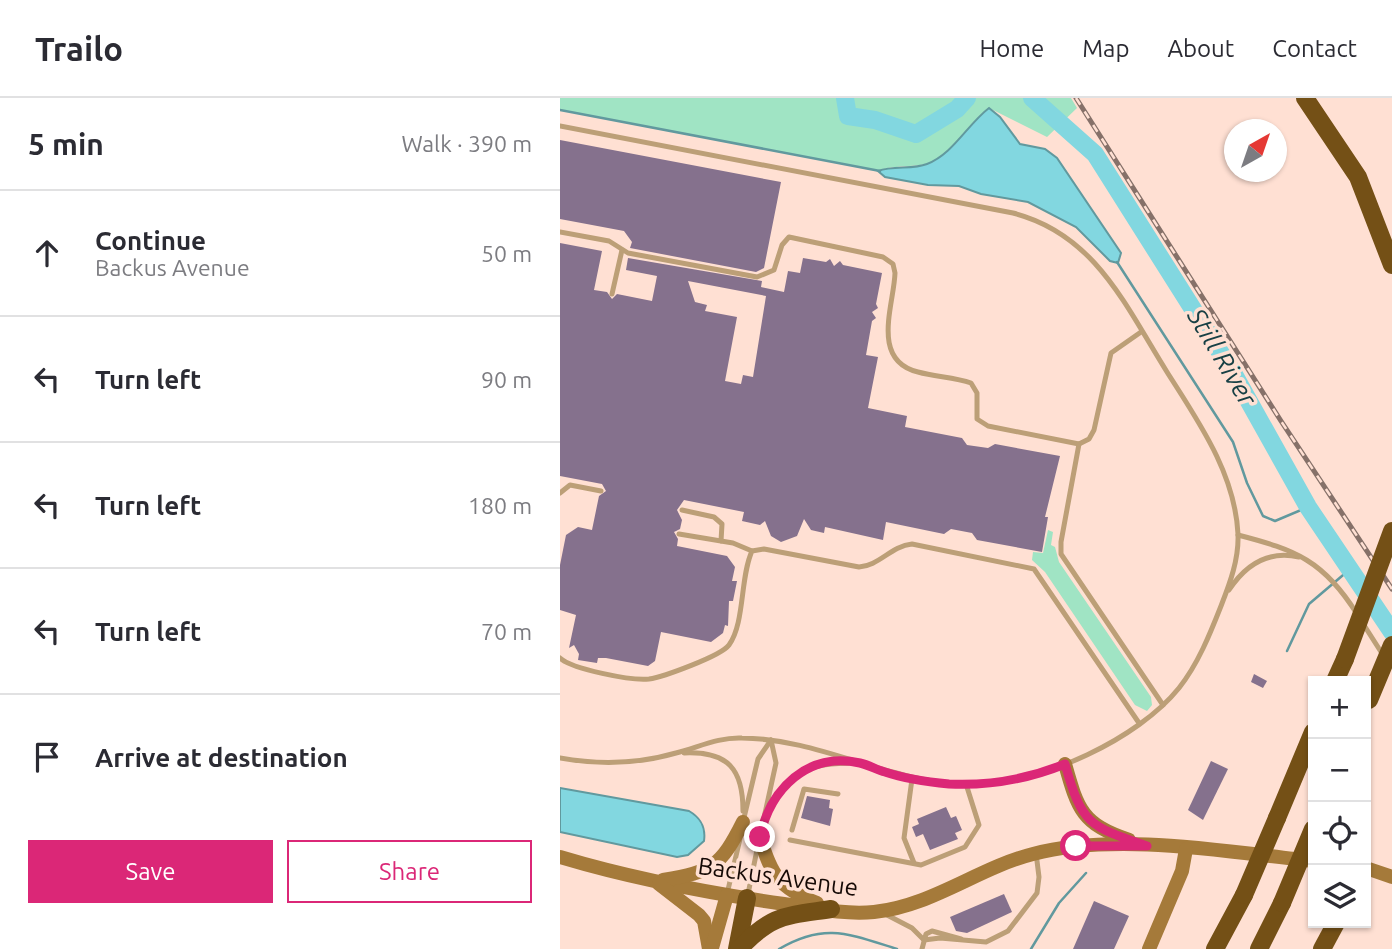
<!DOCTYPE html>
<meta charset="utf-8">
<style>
body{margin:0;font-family:Ubuntu,sans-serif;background:#f2f2f3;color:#2b2b33}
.controls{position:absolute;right:21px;bottom:21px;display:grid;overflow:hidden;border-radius:0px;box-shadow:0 2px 5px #0004}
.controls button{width:63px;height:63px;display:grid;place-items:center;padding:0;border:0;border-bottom:2px solid #e1e1e2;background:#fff;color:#2b2b33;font:35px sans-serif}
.compass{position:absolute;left:664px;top:21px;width:63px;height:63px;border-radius:50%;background:#fff;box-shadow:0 2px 5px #0004;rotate:40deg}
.stop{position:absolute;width:21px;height:21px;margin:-16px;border:5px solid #db2777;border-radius:50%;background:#fff}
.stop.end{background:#db2777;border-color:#fff;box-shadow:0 2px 7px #0008}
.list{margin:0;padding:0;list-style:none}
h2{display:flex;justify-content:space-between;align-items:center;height:91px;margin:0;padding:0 28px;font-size:30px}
h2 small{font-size:23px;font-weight:400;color:#7c7c81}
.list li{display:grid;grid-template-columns:46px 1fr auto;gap:21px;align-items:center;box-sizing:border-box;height:126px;padding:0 28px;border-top:2px solid #e1e1e2}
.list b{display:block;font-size:26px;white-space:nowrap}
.list p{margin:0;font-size:23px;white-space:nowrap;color:#7c7c81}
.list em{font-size:23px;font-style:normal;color:#7c7c81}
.actions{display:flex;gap:14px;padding:21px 28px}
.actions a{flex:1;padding:16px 0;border:2px solid #db2777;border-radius:0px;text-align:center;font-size:24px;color:#db2777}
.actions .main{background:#db2777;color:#fff}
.icon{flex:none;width:38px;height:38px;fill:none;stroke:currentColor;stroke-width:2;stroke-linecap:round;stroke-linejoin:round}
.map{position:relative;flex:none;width:832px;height:851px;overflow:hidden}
header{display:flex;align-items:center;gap:42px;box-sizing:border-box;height:98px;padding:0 35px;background:#fff;border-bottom:2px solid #e1e1e2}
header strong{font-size:33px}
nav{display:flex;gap:38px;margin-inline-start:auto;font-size:24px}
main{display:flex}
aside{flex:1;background:#fff}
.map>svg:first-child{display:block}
.green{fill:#a0e4c4}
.water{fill:#82d7e0;stroke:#61999e;stroke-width:2}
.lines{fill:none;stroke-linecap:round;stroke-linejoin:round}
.stream{stroke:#61999e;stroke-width:2.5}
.river{stroke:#82d7e0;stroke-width:18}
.building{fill:#85718d;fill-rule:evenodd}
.lane{stroke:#bc9f77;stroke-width:5}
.secondary{stroke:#a57a3a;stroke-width:14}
.highway{stroke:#745016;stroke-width:18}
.rail-casing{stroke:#867169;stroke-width:5}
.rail{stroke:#ffe0d3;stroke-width:2.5;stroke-dasharray:8;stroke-linecap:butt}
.highway-bridge{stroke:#745016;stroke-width:18}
.route{stroke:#db2777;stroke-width:9}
.labels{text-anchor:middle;stroke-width:7;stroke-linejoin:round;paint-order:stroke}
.street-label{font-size:24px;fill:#150905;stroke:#ffe0d3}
.water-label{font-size:26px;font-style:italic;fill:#184045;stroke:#ffe0d3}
</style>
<header>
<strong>Trailo</strong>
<nav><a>Home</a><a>Map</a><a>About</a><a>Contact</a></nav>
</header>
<main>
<aside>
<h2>5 min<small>Walk · 390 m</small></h2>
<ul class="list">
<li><svg class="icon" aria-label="ahead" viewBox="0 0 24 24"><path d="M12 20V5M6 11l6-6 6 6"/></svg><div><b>Continue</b><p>Backus Avenue</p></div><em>50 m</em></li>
<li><svg class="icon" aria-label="left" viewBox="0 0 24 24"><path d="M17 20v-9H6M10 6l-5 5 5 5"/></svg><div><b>Turn left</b></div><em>90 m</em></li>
<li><svg class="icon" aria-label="left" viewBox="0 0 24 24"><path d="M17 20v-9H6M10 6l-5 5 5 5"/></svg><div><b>Turn left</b></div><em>180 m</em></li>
<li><svg class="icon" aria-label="left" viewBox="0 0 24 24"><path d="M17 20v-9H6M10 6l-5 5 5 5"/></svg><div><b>Turn left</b></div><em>70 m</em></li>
<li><svg class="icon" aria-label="arrive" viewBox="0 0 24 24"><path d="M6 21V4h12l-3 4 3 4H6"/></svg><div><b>Arrive at destination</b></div></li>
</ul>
<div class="actions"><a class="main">Save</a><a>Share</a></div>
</aside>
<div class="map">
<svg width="832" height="851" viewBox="0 0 832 851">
<rect width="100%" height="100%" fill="#ffe0d3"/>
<g class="green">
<path d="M0 0H511L517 10 487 39 431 11C409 23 399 48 378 61 359 72 337 65 318 73L0 12Z"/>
<path d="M488 432 493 434 491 447 495 449 499 464 591 599 592 607 587 613 575 607 485 474 472 462 473 454 483 455Z"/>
</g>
<g class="water">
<path d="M429 10 440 19 460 46 485 51 497 60 561 155 558 165 550 163 516 129 468 104 421 96 399 88 368 87 325 79 318 73C334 67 352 72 367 66 393 56 407 27 429 10Z"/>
<path d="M0 690 129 713C141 720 146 729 144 743L128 757 117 759 0 734Z"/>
</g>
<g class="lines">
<g class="stream">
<path d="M0 12 320 73"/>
<path d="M557 164 673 344 687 385 703 418 715 423 748 409"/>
<path d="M727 553 749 506 789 472"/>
<path d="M219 851C265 824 289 836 337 851"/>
<path d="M471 851 499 805 526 775"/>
</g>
<g class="river">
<path d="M285 0 288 18 315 22 356 36 397 11 407 0"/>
<path d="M472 0 535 56 672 273 748 409 832 534"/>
</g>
</g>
<g class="building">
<path d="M0 42 221 84 204 170 196 174 70 150 72 144 64 133 0 121Z"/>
<path d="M0 145 42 153 34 192 47 194 52 201 57 196 92 203 97 178 66 172 68 160 202 183 201 189 224 194 228 173 240 175 243 160 266 164 270 161 274 168 280 163 283 167 322 175 316 206 318 210 312 214 316 220 312 223 306 257 318 259 308 310 347 318 345 329 402 340 407 347 428 350 435 346 500 358 485 419H488L482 454 417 442 412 435 391 431 384 436 326 424 323 442 265 429 264 435 251 432 244 421 237 438 221 444 211 438 205 423 200 427 182 423 184 414 124 402 117 412 122 422 120 431 114 434 118 441 117 448 167 458 175 469 172 483H177L173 503H169L168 528 165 527 163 535 151 544 101 534 95 563 88 568 46 560H38L37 565 18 562 19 556 14 547 9 550 16 517 0 512V467L6 437 18 429 32 432 39 398 46 393 42 386 0 378ZM128 183 206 198 193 279 183 277 181 286 165 283 177 219 145 213 147 207 135 204Z"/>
<path d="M694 576 707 583 703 590 691 584Z"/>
<path d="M651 663 668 671 643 722 628 712Z"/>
<path d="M247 698 270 702 269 710 273 711 270 728 241 720Z"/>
<path d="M386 709 391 720 396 718 402 732 395 735 398 741 370 752 363 736 356 739 352 729 359 726 357 721Z"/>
<path d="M444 796 452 814 407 835 396 833 390 819Z"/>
<path d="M534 803 569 818 554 851H513Z"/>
</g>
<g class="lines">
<g class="lane">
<path d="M0 28 453 115C535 136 565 207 607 274 638 323 675 375 678 436 679 461 670 485 661 508 650 536 638 566 619 590 578 641 483 685 417 686 332 688 265 641 182 640 159 639 139 649 116 655 78 666 39 667 0 660"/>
<path d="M0 134 49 143 68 155 197 179 214 172 222 147 229 139 323 159 333 166 335 175C334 207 310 262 358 274 376 279 395 279 411 285L417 295V321L428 328 519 346 529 341 534 332 551 255 581 234"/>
<path d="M52 196 62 152"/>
<path d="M519 346 501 444V456L603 607"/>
<path d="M0 395 10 387 41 393"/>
<path d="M122 412 154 419 162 426 161 443"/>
<path d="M119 436 173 445 192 453"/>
<path d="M678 437C736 452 764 463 797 516"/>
<path d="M669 492C686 466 708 452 739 459"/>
<path d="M802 524 823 557"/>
<path d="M0 560C12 571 71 583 89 581 103 579 161 558 169 547 185 525 180 479 192 453L204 451 299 469C319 468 331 448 352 446L474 471 579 625"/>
<path d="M124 655C169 653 183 672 183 713"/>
<path d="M352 681 344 740 354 765"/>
<path d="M207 713C233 672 248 665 296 665"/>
<path d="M183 724 198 661 211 642"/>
<path d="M232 732 244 691 278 696"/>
<path d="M200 738 216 665 211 642"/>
<path d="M230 742 361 767 405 749 419 727 406 686"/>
<path d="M167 796 180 741"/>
<path d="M188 796 198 747"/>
<path d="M327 817 352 830 364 842"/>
<path d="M364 842 380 840 426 844 448 833 477 795 479 779 476 755"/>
<path d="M362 851 366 836 372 833 401 841"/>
</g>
<g class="secondary">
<path d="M505 666C518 712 522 726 569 742"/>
<path d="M200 739C211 777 219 790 257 805"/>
<path d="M0 759C73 781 148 795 224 806 252 810 285 817 314 814 372 808 418 770 473 756 556 734 668 754 753 763"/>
<path d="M806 770 832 779"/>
<path d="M103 782C152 774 161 768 183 724"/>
<path d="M99 786 139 817 144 823 149 851"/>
<path d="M152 850 167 797"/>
<path d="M589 851 622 773 626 751"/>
</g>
<g class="highway">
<path d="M745 0 798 79 832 167"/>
<path d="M775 583 785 561"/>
<path d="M717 720 753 634"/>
<path d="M177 851 187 800"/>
<path d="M179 851C212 816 225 818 271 811"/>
<path d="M655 851 684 797"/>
<path d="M699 851 722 805"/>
<path d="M762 851 776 825"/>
</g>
<defs>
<path id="rail" d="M516 0 721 323 832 491"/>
</defs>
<use href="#rail" class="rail-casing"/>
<use href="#rail" class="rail"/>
<g class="highway-bridge">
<path d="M785 561 832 433"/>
<path d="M809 602 832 547"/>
<path d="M684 797 717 720"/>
<path d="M722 805 753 731"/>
</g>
</g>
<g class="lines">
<path class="route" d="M200 739C210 691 248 653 300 665 309 667 317 672 325 674 346 681 368 684 389 686 429 688 468 681 505 666 522 726 528 728 587 748H516"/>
</g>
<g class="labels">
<g class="street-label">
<text transform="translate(218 779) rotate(8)" y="8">Backus Avenue</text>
</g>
<g class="water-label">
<text transform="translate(662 259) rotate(59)" y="9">Still River</text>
</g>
</g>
</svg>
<div class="controls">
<button>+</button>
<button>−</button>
<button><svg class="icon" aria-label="locate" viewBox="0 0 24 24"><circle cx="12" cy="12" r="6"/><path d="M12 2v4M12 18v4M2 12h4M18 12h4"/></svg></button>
<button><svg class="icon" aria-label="layers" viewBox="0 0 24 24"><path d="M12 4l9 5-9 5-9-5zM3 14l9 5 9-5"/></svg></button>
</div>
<svg class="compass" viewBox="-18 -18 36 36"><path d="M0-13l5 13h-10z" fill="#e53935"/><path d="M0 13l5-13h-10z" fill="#7c7c81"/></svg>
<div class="stop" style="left:516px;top:748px"></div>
<div class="stop end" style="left:200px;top:739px"></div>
</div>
</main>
